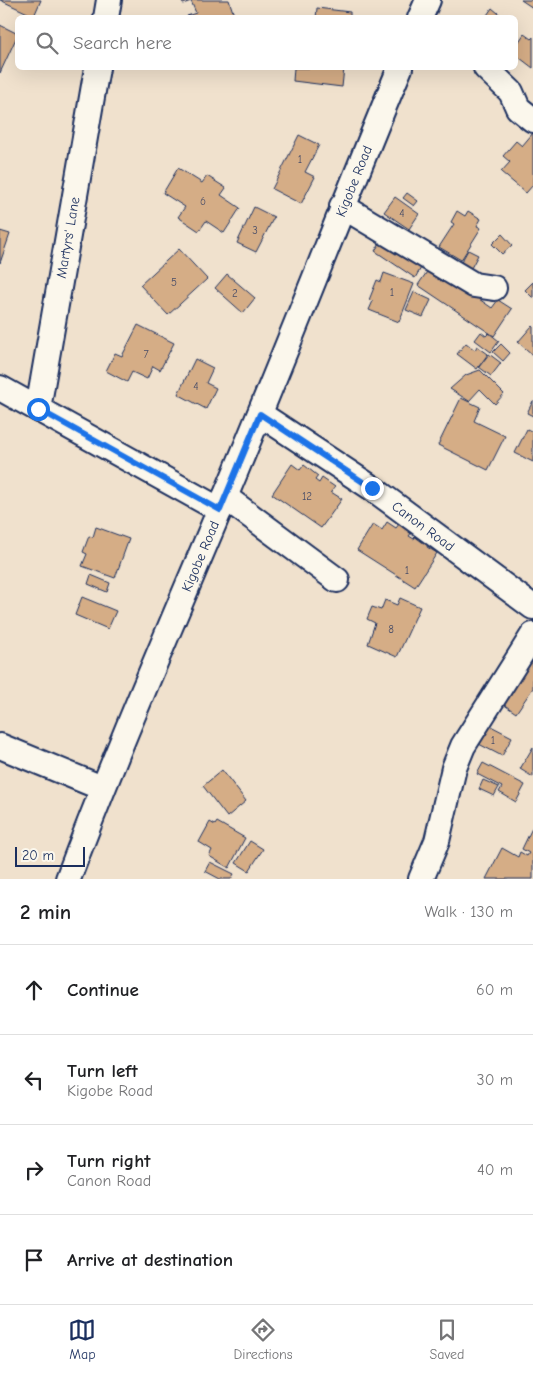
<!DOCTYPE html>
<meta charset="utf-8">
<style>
body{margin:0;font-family:"Comic Neue",sans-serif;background:#f6f6f6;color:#202124}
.scale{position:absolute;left:15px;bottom:12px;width:70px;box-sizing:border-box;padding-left:5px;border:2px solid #1b2f5e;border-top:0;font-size:14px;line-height:18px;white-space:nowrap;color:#1b2f5e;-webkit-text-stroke:4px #fbf7ec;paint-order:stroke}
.stop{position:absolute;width:15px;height:15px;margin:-11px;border:4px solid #1a73e8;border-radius:50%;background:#fff}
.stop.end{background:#1a73e8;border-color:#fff;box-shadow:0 1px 5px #0008}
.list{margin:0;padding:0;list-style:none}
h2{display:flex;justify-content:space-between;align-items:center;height:65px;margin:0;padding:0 20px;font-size:21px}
h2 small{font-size:16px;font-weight:400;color:#757577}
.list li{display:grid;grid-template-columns:32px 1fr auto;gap:15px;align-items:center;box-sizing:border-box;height:90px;padding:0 20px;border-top:1px solid #e0e0e0}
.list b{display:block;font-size:19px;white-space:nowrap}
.list p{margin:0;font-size:16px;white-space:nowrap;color:#757577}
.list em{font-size:16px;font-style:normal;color:#757577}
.icon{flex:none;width:28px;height:28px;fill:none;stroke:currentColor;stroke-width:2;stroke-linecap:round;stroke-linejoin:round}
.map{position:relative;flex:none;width:533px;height:879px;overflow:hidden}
.search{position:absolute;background:#fff;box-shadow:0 5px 20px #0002;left:15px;right:15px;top:15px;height:55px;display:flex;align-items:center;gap:12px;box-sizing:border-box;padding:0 18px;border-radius:8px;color:#757577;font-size:19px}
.sheet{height:425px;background:#fff}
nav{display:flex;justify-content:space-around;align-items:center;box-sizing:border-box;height:70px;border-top:1px solid #e0e0e0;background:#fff;font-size:14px;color:#757577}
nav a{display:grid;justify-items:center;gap:2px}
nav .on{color:#1b2f5e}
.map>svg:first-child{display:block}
.building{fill:#d5ad86;stroke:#1b2f5e}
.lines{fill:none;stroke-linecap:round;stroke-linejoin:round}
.minor-casing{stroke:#1b2f5e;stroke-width:28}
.minor{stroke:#fbf7ec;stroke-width:24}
.route{stroke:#1a73e8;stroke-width:6}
.labels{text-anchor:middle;stroke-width:4;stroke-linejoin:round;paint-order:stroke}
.number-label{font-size:11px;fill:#4a4e68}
.street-label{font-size:14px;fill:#1b2f5e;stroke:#fbf7ec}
</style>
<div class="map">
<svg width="533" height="879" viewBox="0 0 533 879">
<rect width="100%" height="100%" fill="#f0e1cd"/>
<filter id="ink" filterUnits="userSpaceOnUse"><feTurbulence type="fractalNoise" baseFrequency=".02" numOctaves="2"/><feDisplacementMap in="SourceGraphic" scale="10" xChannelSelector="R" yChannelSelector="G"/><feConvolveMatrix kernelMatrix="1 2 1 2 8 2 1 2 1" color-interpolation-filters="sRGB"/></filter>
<g filter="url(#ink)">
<g class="building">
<path d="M0 0H41L34 16Z"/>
<path d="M181 0H229L235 18H188L187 16 196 13 191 1 183 4Z"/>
<path d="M521 0H533V8Z"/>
<path d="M317 8 350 12V18H316Z"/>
<path d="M492 8 504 18H485Z"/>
<path d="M0 25 18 34 0 73Z"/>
<path d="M524 34 531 39 533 37V68L516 55V46Z"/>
<path d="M294 68H344L342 87 293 81Z"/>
<path d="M533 133V185L526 193 501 172 510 162 503 156 516 141 522 146Z"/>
<path d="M299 135 319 145 305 172 315 177 301 204 272 189Z"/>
<path d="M178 168 202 183 207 176 226 188 221 195 240 208 224 233 206 221 199 231 178 217 185 207 163 193Z"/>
<path d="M407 193 418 201 414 206 403 198Z"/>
<path d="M395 197 419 214 409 229 384 212Z"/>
<path d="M254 207 274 217 256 252 237 243Z"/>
<path d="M457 211 465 216 468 211 481 219 477 226 481 228 461 260 439 247 454 224 451 222Z"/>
<path d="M0 231 10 234 0 263Z"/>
<path d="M502 234 512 245 502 254 492 244Z"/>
<path d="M384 236 424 263 415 278 375 251Z"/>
<path d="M179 249 207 279 168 315 140 285Z"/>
<path d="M468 250 478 255 470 270 460 264Z"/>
<path d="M431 266 492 308 498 300 512 309 494 336 418 285Z"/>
<path d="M384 273 414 284 399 322 369 310 373 301 369 300 377 280 381 282Z"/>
<path d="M227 274 255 298 243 313 215 288Z"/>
<path d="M533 282V298L525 290Z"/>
<path d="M414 292 431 300 423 317 406 310Z"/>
<path d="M138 325 174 343 160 370 153 366 147 379 132 372 127 382 106 371 115 353 122 356Z"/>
<path d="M532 326 533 327V355L518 342Z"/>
<path d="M481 332 486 336 489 333 499 341 491 352 475 340Z"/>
<path d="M466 343 475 350 477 346 488 354 477 369 457 354Z"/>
<path d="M501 344 510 353 503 361 493 352Z"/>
<path d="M489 354 501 363 491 376 479 367Z"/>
<path d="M195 359 213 368 206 383 216 388 206 409 178 394Z"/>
<path d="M480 370 504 394 495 404 480 389 469 401 450 389 466 375Z"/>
<path d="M461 398 480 407 474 421 505 436 488 470 438 445Z"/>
<path d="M533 401V416L527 413Z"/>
<path d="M527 429 533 432V462L515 453Z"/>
<path d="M292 464 300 470 304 465 318 476 315 480 319 483 322 478 335 487 331 492 342 499 321 528 272 494Z"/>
<path d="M387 522 396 528 400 523 412 532 409 536 414 539 415 536 428 544 427 547 437 553 415 587 357 550 373 524 382 530Z"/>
<path d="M96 527 129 539 115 578 82 566 87 554 83 552 89 536 93 537Z"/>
<path d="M91 575 110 583 107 592 88 584Z"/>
<path d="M82 597 116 611 108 629 75 615Z"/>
<path d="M400 598 420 607 397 657 368 644 375 623 367 619 372 607 381 610 385 600 397 605Z"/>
<path d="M533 659V688L516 713 503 704Z"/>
<path d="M485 723 512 737 502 756 475 742Z"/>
<path d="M533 747V777L520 769Z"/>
<path d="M483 763 525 785 516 802 499 792 502 787 477 774Z"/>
<path d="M222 770 246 801 227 817 203 786Z"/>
<path d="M483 780 499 787 494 796 479 789Z"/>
<path d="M210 822 215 825 217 822 245 838 229 868 209 856 212 850 199 842Z"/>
<path d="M533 826V879H486L502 848 518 857 520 852 527 856 529 853 522 849Z"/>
<path d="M250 841 263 849 249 871 236 863Z"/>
<path d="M210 862 234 874 231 879H220L205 871Z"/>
</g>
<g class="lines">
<defs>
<g id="minor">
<path d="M106 18 109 0"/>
<path d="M420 18 428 0"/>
<path d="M486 68 511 92 518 108 533 120"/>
<path d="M342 206 474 285 494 288"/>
<path d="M0 388 220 510"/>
<path id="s1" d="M38 409 97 68"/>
<path id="s2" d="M260 414 372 488 533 607"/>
<path d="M225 497 337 580"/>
<path d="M0 746 102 788"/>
<path id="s3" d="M68 879C127 722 196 570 259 415 307 299 352 183 400 68"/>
<path d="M421 879 437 841 454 768 463 746 533 635"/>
</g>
</defs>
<use href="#minor" class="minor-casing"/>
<use href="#minor" class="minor"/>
</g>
</g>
<g class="lines" filter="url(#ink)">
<path class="route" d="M38 409 220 510 260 414 372 488"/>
</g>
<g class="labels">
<g class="number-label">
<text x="300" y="163">1</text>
<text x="203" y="205">6</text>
<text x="402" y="217">4</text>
<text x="255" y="234">3</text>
<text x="174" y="286">5</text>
<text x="392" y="296">1</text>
<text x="235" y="297">2</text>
<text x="146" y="358">7</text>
<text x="196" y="390">4</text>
<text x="307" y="500">12</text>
<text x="407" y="574">1</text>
<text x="391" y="633">8</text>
<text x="493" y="744">1</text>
</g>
<g class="street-label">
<text dy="5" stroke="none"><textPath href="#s3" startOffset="754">Kigobe Road</textPath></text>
<text dy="5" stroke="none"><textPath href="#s1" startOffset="174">Martyrs' Lane</textPath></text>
<text dy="5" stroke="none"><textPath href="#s2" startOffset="198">Canon Road</textPath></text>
<text dy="5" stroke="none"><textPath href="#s3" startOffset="349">Kigobe Road</textPath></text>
</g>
</g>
</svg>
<div class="scale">20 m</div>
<div class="stop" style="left:38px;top:409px"></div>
<div class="stop end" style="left:372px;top:488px"></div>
<div class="search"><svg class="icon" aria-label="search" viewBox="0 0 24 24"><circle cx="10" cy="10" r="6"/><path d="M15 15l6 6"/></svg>Search here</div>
</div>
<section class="sheet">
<h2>2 min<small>Walk · 130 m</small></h2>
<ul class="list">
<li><svg class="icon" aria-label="ahead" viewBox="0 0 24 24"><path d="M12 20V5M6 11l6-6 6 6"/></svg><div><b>Continue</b></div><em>60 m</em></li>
<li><svg class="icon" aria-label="left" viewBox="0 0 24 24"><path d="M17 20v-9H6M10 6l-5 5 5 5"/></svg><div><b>Turn left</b><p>Kigobe Road</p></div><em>30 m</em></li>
<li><svg class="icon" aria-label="right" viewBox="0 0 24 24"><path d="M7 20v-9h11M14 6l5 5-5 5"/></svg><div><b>Turn right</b><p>Canon Road</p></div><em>40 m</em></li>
<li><svg class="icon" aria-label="arrive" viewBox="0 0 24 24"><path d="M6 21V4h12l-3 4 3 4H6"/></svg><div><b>Arrive at destination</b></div></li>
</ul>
</section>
<nav>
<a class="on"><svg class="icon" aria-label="map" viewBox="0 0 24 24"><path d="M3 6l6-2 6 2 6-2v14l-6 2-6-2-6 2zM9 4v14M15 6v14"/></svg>Map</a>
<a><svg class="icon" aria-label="directions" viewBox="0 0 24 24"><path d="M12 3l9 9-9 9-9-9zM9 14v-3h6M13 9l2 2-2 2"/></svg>Directions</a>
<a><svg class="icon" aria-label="saved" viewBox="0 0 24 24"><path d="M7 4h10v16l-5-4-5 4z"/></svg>Saved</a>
</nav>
